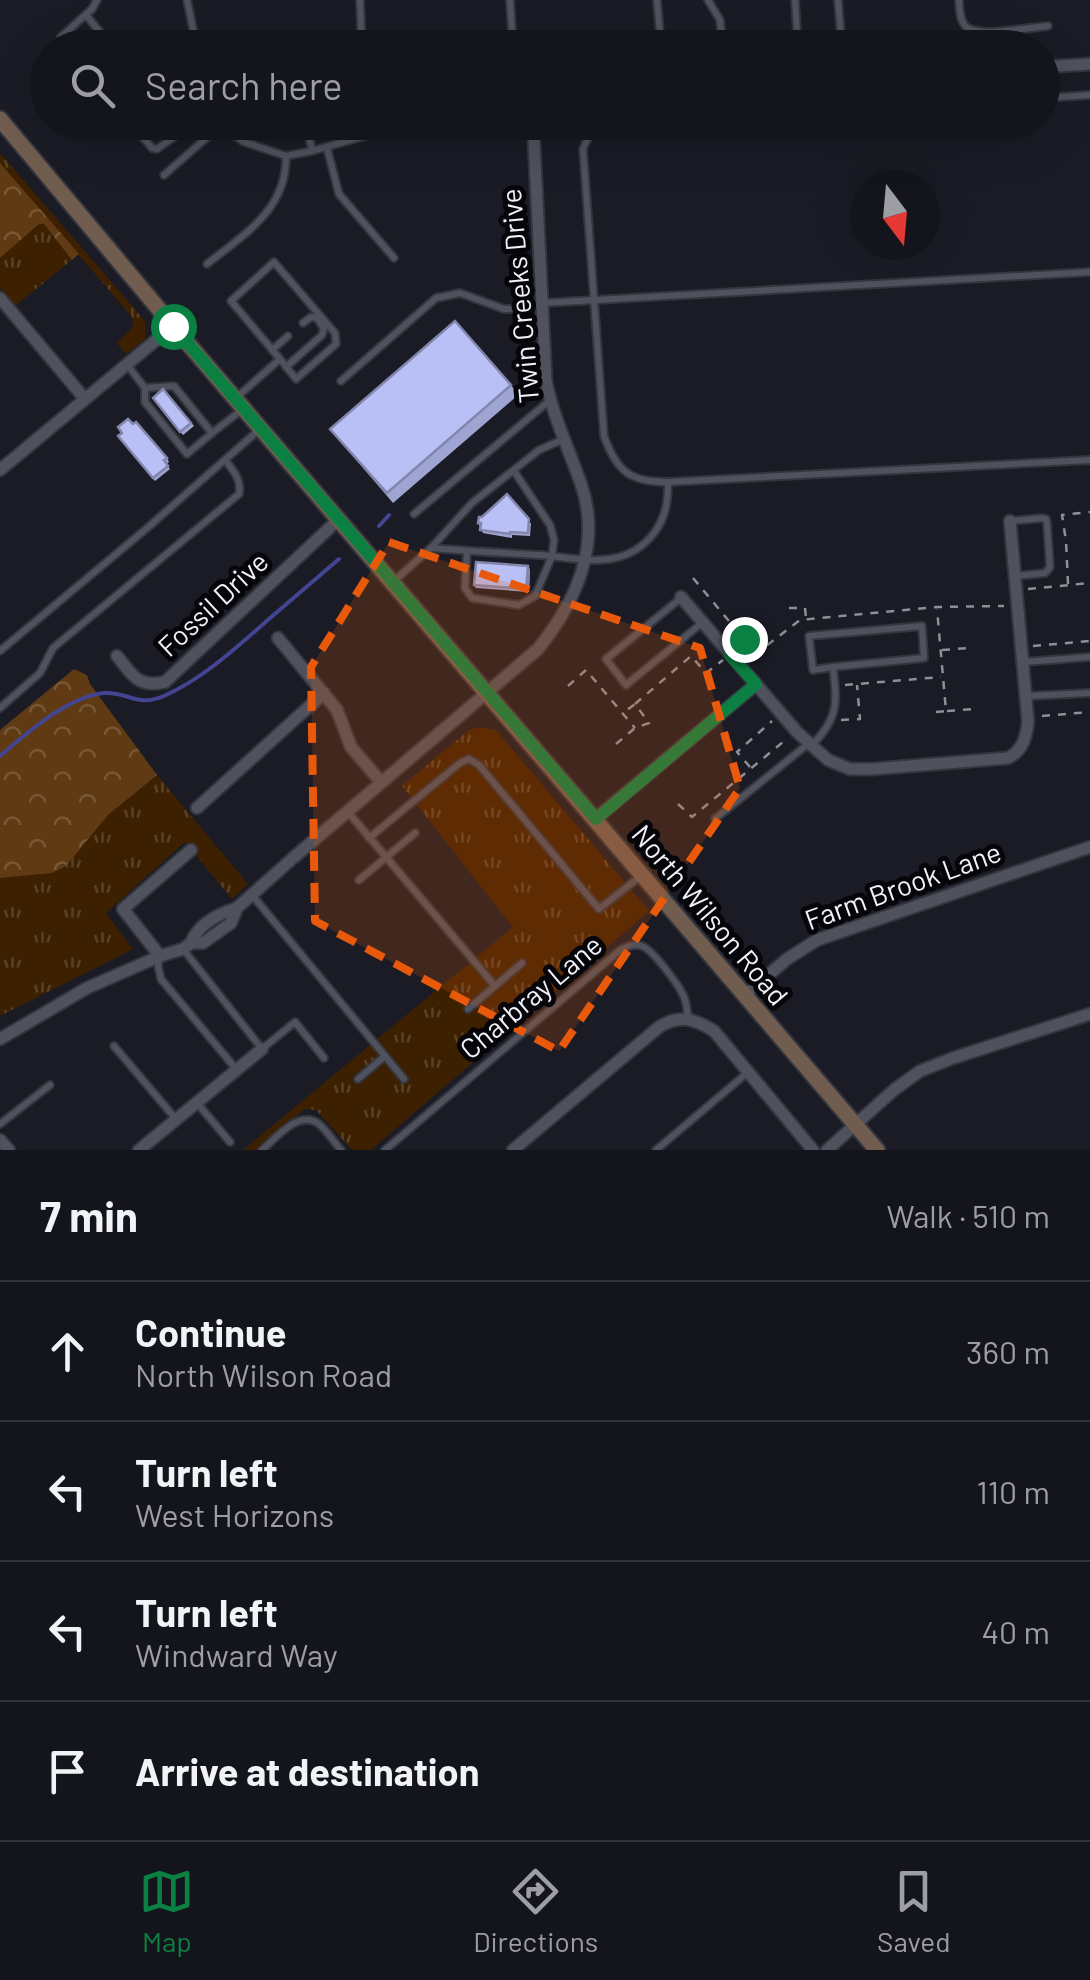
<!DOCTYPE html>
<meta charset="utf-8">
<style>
body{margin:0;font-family:Barlow,sans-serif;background:#1d1d25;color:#f1f3f6}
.compass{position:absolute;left:850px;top:170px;width:90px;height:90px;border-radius:50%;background:#14141c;box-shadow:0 10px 40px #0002;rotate:164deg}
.stop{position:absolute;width:30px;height:30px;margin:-22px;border:8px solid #0b8043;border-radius:50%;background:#fff}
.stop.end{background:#0b8043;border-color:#fff;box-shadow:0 2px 10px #0008}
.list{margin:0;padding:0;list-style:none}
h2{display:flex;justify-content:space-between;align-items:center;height:130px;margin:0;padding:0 40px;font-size:42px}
h2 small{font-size:32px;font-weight:400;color:#9d9ea3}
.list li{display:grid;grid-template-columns:65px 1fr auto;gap:30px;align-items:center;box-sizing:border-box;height:140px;padding:0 40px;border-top:2px solid #33333b}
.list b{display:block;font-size:38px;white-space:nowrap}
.list p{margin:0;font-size:32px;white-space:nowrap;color:#9d9ea3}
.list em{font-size:32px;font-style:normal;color:#9d9ea3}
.icon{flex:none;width:55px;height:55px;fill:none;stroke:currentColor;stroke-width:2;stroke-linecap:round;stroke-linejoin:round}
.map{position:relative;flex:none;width:1090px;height:1150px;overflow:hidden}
.search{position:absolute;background:#14141c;box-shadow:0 10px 40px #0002;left:30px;right:30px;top:30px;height:110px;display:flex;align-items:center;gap:25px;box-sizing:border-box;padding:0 35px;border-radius:55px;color:#9d9ea3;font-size:38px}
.sheet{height:690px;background:#14141c}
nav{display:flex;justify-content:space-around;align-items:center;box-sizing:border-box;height:140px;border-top:2px solid #33333b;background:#14141c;font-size:28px;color:#9d9ea3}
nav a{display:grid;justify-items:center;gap:5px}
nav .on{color:#0b8043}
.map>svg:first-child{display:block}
.grass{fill:url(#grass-tufts)}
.forest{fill:url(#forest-crowns)}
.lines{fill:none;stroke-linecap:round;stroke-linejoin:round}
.stream{stroke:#434592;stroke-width:4}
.service-casing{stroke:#34353d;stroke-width:10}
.minor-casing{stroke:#34353d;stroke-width:15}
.secondary-casing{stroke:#34353d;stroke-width:19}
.path{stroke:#8e8f98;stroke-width:2.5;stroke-dasharray:8 8;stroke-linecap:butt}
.service{stroke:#4f515d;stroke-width:6}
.minor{stroke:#4f515d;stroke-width:11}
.secondary{stroke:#705d50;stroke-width:15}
.wall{fill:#9fa5d3}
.shaded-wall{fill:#8286ac}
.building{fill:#b9c0f5;stroke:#8286ac;stroke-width:2.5}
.route{stroke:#0b8043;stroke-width:12}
.marked{fill:#e8590c;fill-opacity:0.2;stroke:#e8590c;stroke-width:8;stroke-dasharray:20 12;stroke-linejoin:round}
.labels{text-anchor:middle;stroke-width:10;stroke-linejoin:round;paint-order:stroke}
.street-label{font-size:28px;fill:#f1f2f9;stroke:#06060a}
</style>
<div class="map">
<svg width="1090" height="1150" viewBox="0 0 1090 1150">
<defs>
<pattern id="grass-tufts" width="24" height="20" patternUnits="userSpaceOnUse" patternTransform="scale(2.5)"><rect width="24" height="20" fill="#3d2000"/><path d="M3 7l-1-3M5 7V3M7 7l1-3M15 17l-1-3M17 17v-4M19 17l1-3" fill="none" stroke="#5a4126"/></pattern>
<pattern id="forest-crowns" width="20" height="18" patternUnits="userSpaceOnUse" patternTransform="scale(2.5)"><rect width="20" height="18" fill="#603a13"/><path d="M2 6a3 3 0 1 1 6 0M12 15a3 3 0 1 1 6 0" fill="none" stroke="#775736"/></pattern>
</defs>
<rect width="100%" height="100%" fill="#1a1b25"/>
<g class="grass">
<path d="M0 153 145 321V339L126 354 117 343 133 327 132 317 0 163Z"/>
<path d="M38 224H44L72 260 15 306 0 288V258Z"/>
<path d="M481 727 496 730 649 911 371 1150H352L316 1110 305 1109 256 1150H243L513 927 402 786 469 730Z"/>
<path d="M157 775 248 884 232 899 185 842 106 913 133 949 0 1016V878L51 873 66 866 108 815Z"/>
</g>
<g class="forest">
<path d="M0 163 79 254 72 260 44 224H39L0 258Z"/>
<path d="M74 669 87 675 90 684 157 775 108 815 66 866 52 873 0 878V730Z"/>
</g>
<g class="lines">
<g class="stream">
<path d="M379 526 389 515"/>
<path d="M0 756C27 733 67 697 104 693 128 691 136 708 164 696 204 678 237 647 269 619 292 599 316 579 339 559"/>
</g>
<defs>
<g id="service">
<path d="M187 0 197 48"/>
<path d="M360 0 362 48"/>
<path d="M657 0 661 46"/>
<path d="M708 0 720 20 723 48"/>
<path d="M795 0 798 48"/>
<path d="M838 0 842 48"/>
<path d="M959 0C960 30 967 32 995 32L997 48"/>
<path d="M86 15 113 48"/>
<path d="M995 32 1048 26"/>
<path d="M723 39 797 35"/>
<path d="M66 48 61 37 92 9 97 0"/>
<path d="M499 48 512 31 510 0"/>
<path d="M610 48 661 44"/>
<path d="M1042 98 1090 95"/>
<path d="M130 122 152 148 157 149 195 122"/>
<path d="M306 122 312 151 414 122"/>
<path d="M617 122C597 124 590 131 583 149L604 436C617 472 630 482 668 482L1090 460"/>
<path d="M327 148 339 194 394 258"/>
<path d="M164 175 220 126 244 142 286 156"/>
<path d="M207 264C245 234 287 209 286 156L312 151"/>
<path d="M272 350 288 336"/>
<path d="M128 366 145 388 174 386 212 433 243 409"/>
<path d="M286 367 322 335 324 329 317 318 311 317 303 323"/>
<path d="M341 381 436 298 460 293 504 309H520L542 303 1090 272"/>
<path d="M145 388V402L187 454 212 433"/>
<path d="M237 397 280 359 231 301 274 262 335 333 336 344 296 379 280 359"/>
<path d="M414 514 549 401"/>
<path d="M1011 521 1042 518 1046 519 1047 523 1050 567 1045 573 1015 576"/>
<path d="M431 548C467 551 503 553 539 555 581 558 624 572 654 533 666 517 668 502 668 482"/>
<path d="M467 551 465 588 472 598 519 605 535 596 552 556 554 540 550 525 514 471"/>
<path d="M394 581 431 548 472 503 539 450 564 439"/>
<path d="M681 598 606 659 626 685 702 623"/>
<path d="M0 651 146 529 260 429"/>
<path d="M1023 662 1090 657"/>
<path d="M1027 696 1090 693"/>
<path d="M0 708 40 673 53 648 239 494C242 480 233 470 225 460"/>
<path d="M813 744C839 717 837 703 833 667L813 670 809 636 922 626 924 658 833 667"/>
<path d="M348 812 495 986"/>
<path d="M715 819 808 744"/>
<path d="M369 838 460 763 469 759 479 765 599 909 642 875"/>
<path d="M359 880 415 833"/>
<path d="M252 895 404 1079"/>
<path d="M183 949 262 1049 295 1022 324 1058"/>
<path d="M159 958 158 966 161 979 236 1069"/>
<path d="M468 1009 522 963"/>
<path d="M114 1046 175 1118"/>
<path d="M358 1079 385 1056"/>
<path d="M197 1103 230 1142"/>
<path d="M0 1124 50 1085"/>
<path d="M262 1150C276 1138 299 1109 319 1124 327 1131 334 1142 341 1150"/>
<path d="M385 1150 619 951C626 947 633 943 642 946 652 949 678 984 683 995 687 1002 687 1010 688 1018"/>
<path d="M656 1150 747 1073"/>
</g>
<g id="minor">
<path d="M1042 67 1090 64"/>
<path d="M0 298 85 399"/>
<path d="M0 470 173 326"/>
<path d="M681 597 797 732 828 760 850 769H873L1008 758C1023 750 1026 738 1028 722L1010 521"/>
<path d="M278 638 337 710 351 747 381 782"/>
<path d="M117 656C133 675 137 688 165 682L338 520"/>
<path d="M197 808 324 693"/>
<path d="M595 819 755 685"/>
<path d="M191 943C198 924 218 914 237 908"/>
<path d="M160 956 123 909 191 850"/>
<path d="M745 995 787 959 817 940 1090 847"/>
<path d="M0 1039 87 988 160 956 183 949 191 943H203L231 923 237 908 293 858 538 649C576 602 602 544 581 484 569 449 553 417 546 381L533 122"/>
<path d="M0 1140 9 1150"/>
<path d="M139 1150 262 1049"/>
<path d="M513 1150 659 1027C680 1014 695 1019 714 1031L813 1150"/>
<path d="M827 1150 895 1089 920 1071 953 1058 1090 1014"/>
</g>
<path id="secondary" d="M0 119 173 326 877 1150"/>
</defs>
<use href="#service" class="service-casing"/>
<use href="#minor" class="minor-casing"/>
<use href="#secondary" class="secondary-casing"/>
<g class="path">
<path d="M693 578 744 639 740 642 742 644"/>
<path d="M1068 584 1066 541 1062 515 1090 512"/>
<path d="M1028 589 1090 583"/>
<path d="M789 608H805L806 618"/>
<path d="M743 646 753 656 800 620 937 607 1004 606"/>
<path d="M1033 646 1090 641"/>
<path d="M942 650 970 648"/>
<path d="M845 685 941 677"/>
<path d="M568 686 586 670 635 728"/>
<path d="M635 704 691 656 706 673 723 660"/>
<path d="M947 711 975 709"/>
<path d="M936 712 946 711 937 609"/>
<path d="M1042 716 1090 712"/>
<path d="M841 720 860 719 857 685"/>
<path d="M616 744 635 728 649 723 635 704 623 713"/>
<path d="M750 767 737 752 772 721"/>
<path d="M678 804 692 817 783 742"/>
</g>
<use href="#service" class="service"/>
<use href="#minor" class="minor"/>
<use href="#secondary" class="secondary"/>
</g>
<g class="wall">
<path d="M511 385 518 395 393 503 330 429Z"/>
<path d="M163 389 194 426 183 435 153 398Z"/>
<path d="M122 433 167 458 169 462 166 464 170 469 155 481 121 439Z"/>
<path d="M478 523H531L530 536 512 535V538L483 533Z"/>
<path d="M530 569 529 592 476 588 474 585Z"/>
</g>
<path class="shaded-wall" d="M528 566 530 569 529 592 526 589Z"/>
<g class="building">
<path d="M455 321 511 385 387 493 330 429Z"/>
<path d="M163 389 191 423 180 432 153 398Z"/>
<path d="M128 419 133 424 136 422 167 458 164 460 168 466 153 478 118 436 122 433 118 427Z"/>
<path d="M507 494 529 519 528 533 510 532V534L480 530 481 523H478L479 517H482Z"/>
<path d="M476 562 528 566 526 589 474 585Z"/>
</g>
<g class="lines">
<path class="route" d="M173 326 596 819 756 684 730 655 743 646 740 642 744 639"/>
</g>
<path class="marked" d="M389 542 700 648 740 788 559 1051 315 921 311 667Z"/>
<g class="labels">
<g class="street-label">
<text transform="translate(520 296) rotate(-95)" y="10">Twin Creeks Drive</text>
<text transform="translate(213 604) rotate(-43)" y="10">Fossil Drive</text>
<text transform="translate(903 886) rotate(-20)" y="10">Farm Brook Lane</text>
<text transform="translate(710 915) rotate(50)" y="10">North Wilson Road</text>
<text transform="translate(531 997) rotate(-40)" y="10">Charbray Lane</text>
</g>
</g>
</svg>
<svg class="compass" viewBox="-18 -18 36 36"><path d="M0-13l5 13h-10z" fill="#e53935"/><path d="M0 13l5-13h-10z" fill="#9d9ea3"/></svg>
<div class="stop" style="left:173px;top:326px"></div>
<div class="stop end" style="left:744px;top:639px"></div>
<div class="search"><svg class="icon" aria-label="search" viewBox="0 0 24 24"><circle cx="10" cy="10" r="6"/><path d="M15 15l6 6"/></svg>Search here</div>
</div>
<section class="sheet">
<h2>7 min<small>Walk · 510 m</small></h2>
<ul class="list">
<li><svg class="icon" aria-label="ahead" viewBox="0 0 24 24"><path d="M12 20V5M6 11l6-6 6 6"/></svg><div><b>Continue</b><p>North Wilson Road</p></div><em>360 m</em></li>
<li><svg class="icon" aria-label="left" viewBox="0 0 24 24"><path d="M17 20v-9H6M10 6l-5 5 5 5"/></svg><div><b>Turn left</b><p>West Horizons</p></div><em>110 m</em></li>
<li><svg class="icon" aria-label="left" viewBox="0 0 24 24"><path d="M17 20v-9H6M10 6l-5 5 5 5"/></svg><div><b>Turn left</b><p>Windward Way</p></div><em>40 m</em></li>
<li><svg class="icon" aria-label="arrive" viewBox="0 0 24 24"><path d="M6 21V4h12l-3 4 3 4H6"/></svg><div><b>Arrive at destination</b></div></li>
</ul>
</section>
<nav>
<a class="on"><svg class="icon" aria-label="map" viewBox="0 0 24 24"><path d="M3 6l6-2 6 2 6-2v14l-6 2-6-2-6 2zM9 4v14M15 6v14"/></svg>Map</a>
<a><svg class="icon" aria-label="directions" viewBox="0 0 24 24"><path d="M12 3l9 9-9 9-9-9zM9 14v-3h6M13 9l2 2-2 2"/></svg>Directions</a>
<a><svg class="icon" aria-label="saved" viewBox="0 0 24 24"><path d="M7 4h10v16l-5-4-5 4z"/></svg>Saved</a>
</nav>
